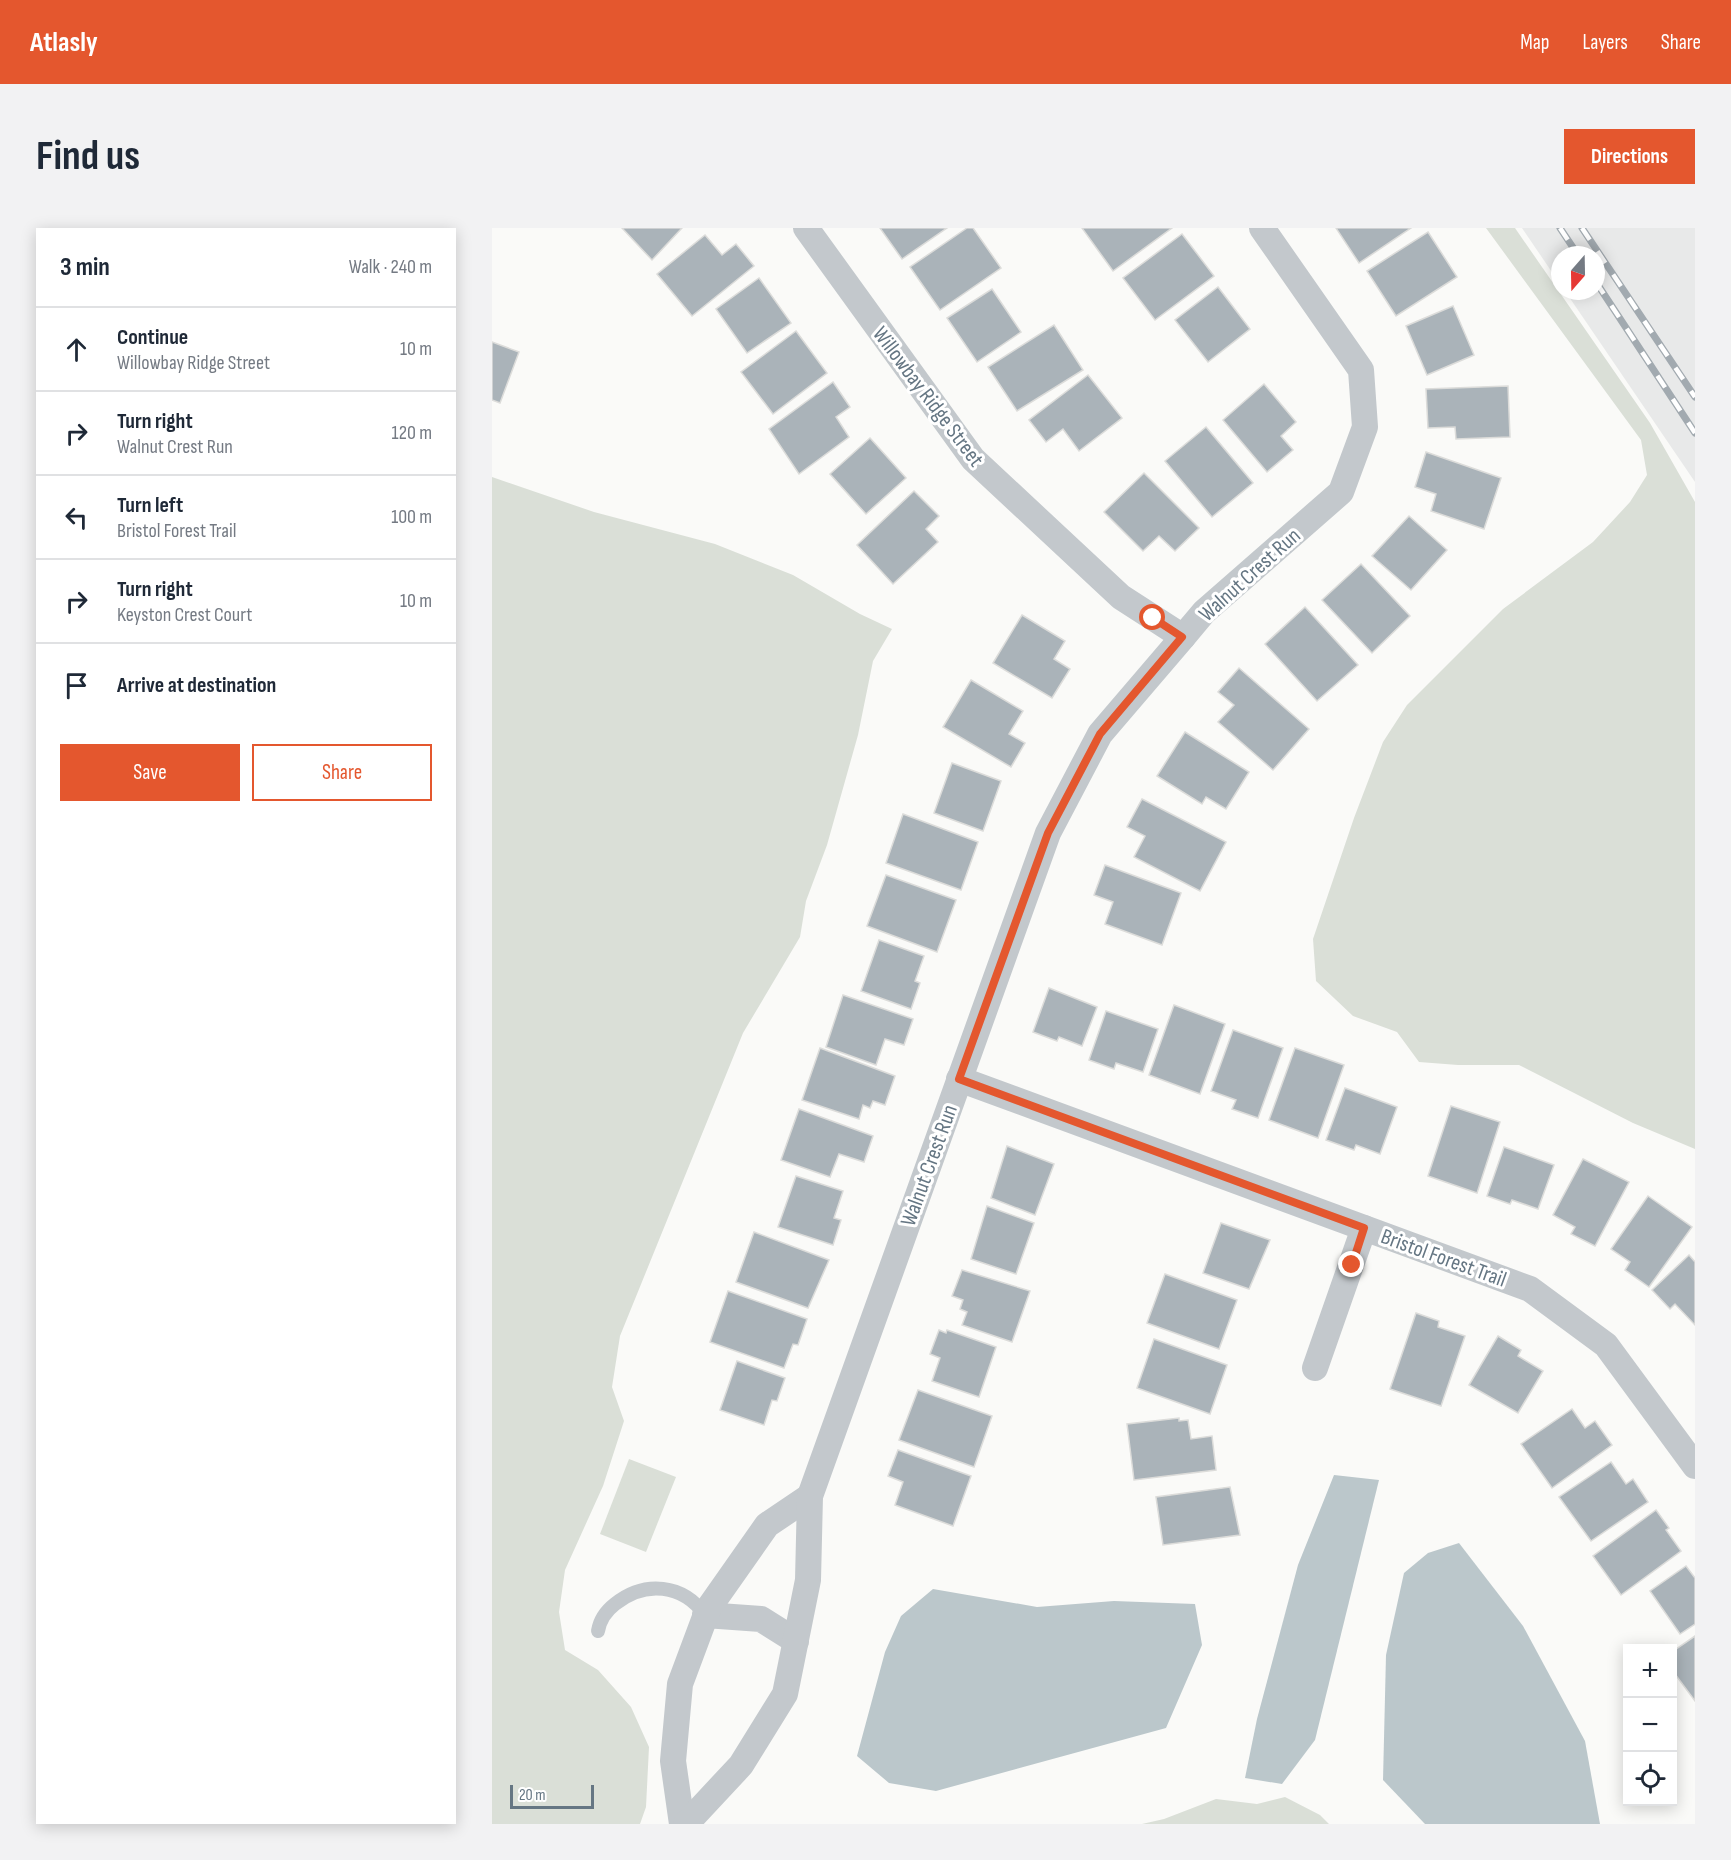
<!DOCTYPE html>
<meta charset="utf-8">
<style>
body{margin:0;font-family:"Sofia Sans Condensed",sans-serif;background:#f2f2f3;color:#1f2937}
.controls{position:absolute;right:18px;bottom:18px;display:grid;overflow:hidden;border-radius:0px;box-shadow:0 3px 15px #0003}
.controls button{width:54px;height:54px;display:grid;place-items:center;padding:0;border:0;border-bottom:2px solid #e0e1e3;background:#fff;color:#1f2937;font:30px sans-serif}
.compass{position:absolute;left:1059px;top:18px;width:54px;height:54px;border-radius:50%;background:#fff;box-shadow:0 3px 15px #0003;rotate:200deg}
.scale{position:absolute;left:18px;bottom:15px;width:84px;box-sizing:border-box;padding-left:6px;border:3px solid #657683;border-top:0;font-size:16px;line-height:21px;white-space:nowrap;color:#657683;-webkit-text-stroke:4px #fff;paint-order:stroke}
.stop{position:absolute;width:18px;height:18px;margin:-14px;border:4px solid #e4572e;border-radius:50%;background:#fff}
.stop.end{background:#e4572e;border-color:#fff;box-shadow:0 2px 6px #0008}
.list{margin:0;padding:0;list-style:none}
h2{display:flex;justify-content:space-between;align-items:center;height:78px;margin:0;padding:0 24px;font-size:26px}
h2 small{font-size:20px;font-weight:400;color:#747a83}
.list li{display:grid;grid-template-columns:39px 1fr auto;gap:18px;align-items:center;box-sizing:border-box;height:84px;padding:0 24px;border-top:2px solid #e0e1e3}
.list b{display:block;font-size:22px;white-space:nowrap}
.list p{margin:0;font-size:20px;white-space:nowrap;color:#747a83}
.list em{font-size:20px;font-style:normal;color:#747a83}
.actions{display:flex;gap:12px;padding:18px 24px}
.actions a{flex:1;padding:14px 0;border:2px solid #e4572e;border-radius:0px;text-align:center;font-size:21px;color:#e4572e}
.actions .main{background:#e4572e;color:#fff}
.icon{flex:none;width:33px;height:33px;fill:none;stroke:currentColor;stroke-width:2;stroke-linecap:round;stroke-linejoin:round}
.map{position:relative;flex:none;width:1203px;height:1596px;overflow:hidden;border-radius:0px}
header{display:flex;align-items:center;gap:36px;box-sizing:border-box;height:84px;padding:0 30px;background:#e4572e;color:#fff}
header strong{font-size:28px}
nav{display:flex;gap:33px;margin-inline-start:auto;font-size:21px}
.intro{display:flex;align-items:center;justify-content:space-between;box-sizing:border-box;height:144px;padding:0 36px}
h1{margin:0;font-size:42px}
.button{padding:15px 27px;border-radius:0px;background:#e4572e;color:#fff;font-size:21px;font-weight:700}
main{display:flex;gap:36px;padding:0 36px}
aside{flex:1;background:#fff;border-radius:0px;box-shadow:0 3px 15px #0003}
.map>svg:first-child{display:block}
.built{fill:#e8e9e9}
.green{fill:#dadfd7}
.water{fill:#bbc7cb}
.building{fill:#aab3b9;stroke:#dcdcda;stroke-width:1.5}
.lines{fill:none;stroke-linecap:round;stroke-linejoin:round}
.lane{stroke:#c3c8cc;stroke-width:14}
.street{stroke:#c3c8cc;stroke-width:26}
.rail-casing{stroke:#a2aab0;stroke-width:7}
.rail{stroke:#fff;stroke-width:4.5;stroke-dasharray:14;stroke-linecap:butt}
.route{stroke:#e4572e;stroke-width:8}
.labels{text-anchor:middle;stroke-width:6;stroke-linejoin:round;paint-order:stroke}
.street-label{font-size:22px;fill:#657683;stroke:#fff}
</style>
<header>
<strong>Atlasly</strong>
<nav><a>Map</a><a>Layers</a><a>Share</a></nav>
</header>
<div class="intro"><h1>Find us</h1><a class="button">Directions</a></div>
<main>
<aside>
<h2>3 min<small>Walk · 240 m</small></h2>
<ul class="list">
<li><svg class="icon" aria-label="ahead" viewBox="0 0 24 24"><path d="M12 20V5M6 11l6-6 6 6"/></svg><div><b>Continue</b><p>Willowbay Ridge Street</p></div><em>10 m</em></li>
<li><svg class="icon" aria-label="right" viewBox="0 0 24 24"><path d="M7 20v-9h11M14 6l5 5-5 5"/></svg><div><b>Turn right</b><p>Walnut Crest Run</p></div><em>120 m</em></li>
<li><svg class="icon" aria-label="left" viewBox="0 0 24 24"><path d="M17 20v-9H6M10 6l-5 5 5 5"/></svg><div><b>Turn left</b><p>Bristol Forest Trail</p></div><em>100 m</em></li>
<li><svg class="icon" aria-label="right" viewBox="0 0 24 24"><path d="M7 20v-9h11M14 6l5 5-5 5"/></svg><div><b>Turn right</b><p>Keyston Crest Court</p></div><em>10 m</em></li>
<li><svg class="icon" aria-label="arrive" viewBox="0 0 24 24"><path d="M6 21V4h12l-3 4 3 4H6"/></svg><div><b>Arrive at destination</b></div></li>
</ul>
<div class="actions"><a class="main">Save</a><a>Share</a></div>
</aside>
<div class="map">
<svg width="1203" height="1596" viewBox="0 0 1203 1596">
<rect width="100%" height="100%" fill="#fafaf8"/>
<path class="built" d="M1030 0H1203V254L1073 63H1104V27H1068V56Z"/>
<g class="green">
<path d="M994 0H1023L1158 195 1203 274V921L1141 895 1027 837H966L927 834 905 804 861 788 824 753 821 711 862 590 891 514 915 477 1011 381 1101 314 1138 274 1155 247 1149 212Z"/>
<path d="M0 249 102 284 223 316 301 347 368 386 400 401 381 433 366 507 335 617 314 673 308 709 251 805 128 1108 120 1159 132 1193 111 1258 73 1342 67 1384 73 1422 106 1442 139 1479 157 1519 154 1579 148 1596H0Z"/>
<path d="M137 1231 184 1249 154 1324 108 1306Z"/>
<path d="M793 1569 828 1587 837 1596H650L672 1591 724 1571 765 1576Z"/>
</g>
<g class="water">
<path d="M842 1247 887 1252 823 1512 790 1556 753 1550 765 1491 806 1337Z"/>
<path d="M967 1315 1031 1398 1093 1513 1108 1596H933L891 1552 894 1427 912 1345 936 1325Z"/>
<path d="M441 1361 545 1379 622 1373 703 1376 710 1417 674 1500 444 1563 397 1555 365 1528 393 1424 409 1388Z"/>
</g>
<g class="building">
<path d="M130 0H190L160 32Z"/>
<path d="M388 0H455L410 31Z"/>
<path d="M475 0H481L509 40 448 82 418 39Z"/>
<path d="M590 0H680L621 43Z"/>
<path d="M844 0H919L867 35Z"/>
<path d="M936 4 965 49 904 88 875 43Z"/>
<path d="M690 6 722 48 663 92 631 50Z"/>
<path d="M213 7 230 27 244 16 262 38 200 88 165 46Z"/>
<path d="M267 50 299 95 255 125 224 81Z"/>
<path d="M726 59 758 101 716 134 683 92Z"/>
<path d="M500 61 529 104 485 134 455 90Z"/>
<path d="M961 78 982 127 935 147 914 98Z"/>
<path d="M562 97 591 142 525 183 496 139Z"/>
<path d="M304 103 335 145 281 186 249 144Z"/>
<path d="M0 114 27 124 8 175 0 172Z"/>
<path d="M596 147 630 190 587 223 571 201 554 214 537 192Z"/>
<path d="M341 154 358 179 344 189 357 209 307 246 277 201Z"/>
<path d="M772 156 804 194 789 208 801 222 775 244 731 192Z"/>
<path d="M1016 158 1018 209 964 211 963 199 936 200 934 161Z"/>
<path d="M714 199 761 255 720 289 673 233Z"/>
<path d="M378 210 414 250 374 286 338 246Z"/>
<path d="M934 224 1009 250 992 301 939 283 944 266 923 259Z"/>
<path d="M652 245 707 300 683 323 667 308 651 323 612 284Z"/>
<path d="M422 263 447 288 434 301 446 314 401 356 365 317Z"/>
<path d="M917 288 955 322 919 362 880 328Z"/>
<path d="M869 336 918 388 880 425 830 372Z"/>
<path d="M813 379 866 437 825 473 773 416Z"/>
<path d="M530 387 573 413 562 431 578 441 560 470 501 435Z"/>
<path d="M747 440 817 501 781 542 726 494 742 477 726 464Z"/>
<path d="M479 452 531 483 517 506 533 515 519 539 451 499Z"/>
<path d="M693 504 757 544 734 581 714 569 710 576 665 548Z"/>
<path d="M460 535 509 553 491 603 442 585Z"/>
<path d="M650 571 734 614 708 663 642 629 653 608 635 599Z"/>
<path d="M411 586 486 614 469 662 394 635Z"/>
<path d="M613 637 689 665 670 717 613 696 621 674 602 667Z"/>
<path d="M394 647 464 672 445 724 375 698Z"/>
<path d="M387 712 432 728 423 753 428 755 419 781 369 763Z"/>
<path d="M557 760 605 779 590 818 567 809 565 813 541 804Z"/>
<path d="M351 767 421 791 412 817 393 811 384 837 334 819Z"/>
<path d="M682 777 733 796 708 866 657 847Z"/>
<path d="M614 783 666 801 651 844 624 835 622 841 597 832Z"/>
<path d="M741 802 791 820 766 890 740 881 744 872 719 863Z"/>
<path d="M328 820 403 848 393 877 381 873 378 880 371 877 367 891 310 872Z"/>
<path d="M803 820 852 837 826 910 777 892Z"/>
<path d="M853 860 905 879 888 926 864 917 862 922 834 912Z"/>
<path d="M959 878 1008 894 985 965 936 948Z"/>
<path d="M307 881 381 908 372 934 347 926 338 949 289 932Z"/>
<path d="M515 918 562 936 543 987 499 970Z"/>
<path d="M1012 919 1062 937 1046 981 1020 972 1018 976 995 968Z"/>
<path d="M1091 931 1137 954 1103 1018 1079 1006 1083 999 1061 987Z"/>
<path d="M304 948 351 963 342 990 349 992 341 1017 286 999Z"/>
<path d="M1156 968 1200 999 1157 1059 1133 1042 1138 1034 1119 1021Z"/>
<path d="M495 978 542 995 524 1046 479 1031Z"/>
<path d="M729 995 778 1012 757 1061 711 1045Z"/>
<path d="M262 1004 337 1032 316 1080 244 1054Z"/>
<path d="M1197 1027 1203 1034V1097L1183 1076 1178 1081 1160 1062Z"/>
<path d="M470 1042 538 1063 520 1114 470 1097 475 1084 468 1081 471 1072 460 1068Z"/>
<path d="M673 1046 745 1072 727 1121 655 1095Z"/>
<path d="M236 1063 315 1091 306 1117 301 1116 292 1140 218 1114Z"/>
<path d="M924 1085 947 1093 946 1099 973 1108 949 1178 898 1161Z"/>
<path d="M447 1102 454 1105 455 1102 504 1119 487 1169 440 1153 448 1130 438 1126Z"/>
<path d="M1006 1108 1029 1122 1026 1128 1051 1143 1026 1185 977 1157Z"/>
<path d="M662 1111 735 1137 718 1186 645 1160Z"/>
<path d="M245 1133 293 1150 285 1173 280 1172 272 1197 228 1182Z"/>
<path d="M426 1162 500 1188 482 1239 407 1212Z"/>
<path d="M1080 1181 1093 1200 1103 1193 1120 1217 1060 1260 1029 1216Z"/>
<path d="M687 1190V1193L696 1192 699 1211 720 1208 724 1242 642 1252 635 1196Z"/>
<path d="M406 1222 479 1248 461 1298 403 1277 411 1254 396 1248Z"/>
<path d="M1119 1234 1134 1256 1141 1251 1156 1274 1099 1313 1067 1269Z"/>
<path d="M738 1259 748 1307 671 1317 664 1269Z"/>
<path d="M1164 1282 1177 1300 1174 1302 1189 1323 1129 1367 1101 1328Z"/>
<path d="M1194 1338 1203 1350V1396L1188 1406 1158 1363Z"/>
<path d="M1203 1408V1473L1180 1442V1424Z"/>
</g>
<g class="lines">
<path class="lane" d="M106 1403C108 1391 114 1383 123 1376 153 1352 191 1356 213 1387"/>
<g class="street">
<path d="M314 0 481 231 629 369 691 409"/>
<path d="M467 851 1038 1061 1114 1117 1203 1238"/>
<path d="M823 1140 872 1000"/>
<path d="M213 1387 269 1391 304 1413"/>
<path d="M190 1596 181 1533 188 1456 216 1381 275 1297 318 1268"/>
<path d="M194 1596 249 1537 293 1466 316 1352 318 1268 556 605 608 506 691 409 712 384 849 264 873 199 869 142 770 0"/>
</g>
<defs>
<g id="rail">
<path d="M1068 0 1086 27"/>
<path d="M1090 0 1203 169"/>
<path d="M1104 54 1203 205"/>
</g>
</defs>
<use href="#rail" class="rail-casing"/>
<use href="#rail" class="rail"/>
</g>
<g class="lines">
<path class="route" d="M661 390 690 409 608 506 556 605 467 851 872 1000 860 1037"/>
</g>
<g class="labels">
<g class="street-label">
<text transform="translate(437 168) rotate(53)" y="8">Willowbay Ridge Street</text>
<text transform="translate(757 346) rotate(-42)" y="8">Walnut Crest Run</text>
<text transform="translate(436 937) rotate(-70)" y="8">Walnut Crest Run</text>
<text transform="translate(952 1029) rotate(20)" y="8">Bristol Forest Trail</text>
</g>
</g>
</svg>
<div class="controls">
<button>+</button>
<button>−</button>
<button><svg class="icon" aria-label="locate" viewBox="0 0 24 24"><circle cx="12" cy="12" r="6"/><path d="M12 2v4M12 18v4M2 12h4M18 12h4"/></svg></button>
</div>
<svg class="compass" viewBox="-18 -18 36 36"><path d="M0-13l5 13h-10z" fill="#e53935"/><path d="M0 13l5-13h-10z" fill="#747a83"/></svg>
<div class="scale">20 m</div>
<div class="stop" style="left:661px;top:390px"></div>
<div class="stop end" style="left:860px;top:1037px"></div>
</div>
</main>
